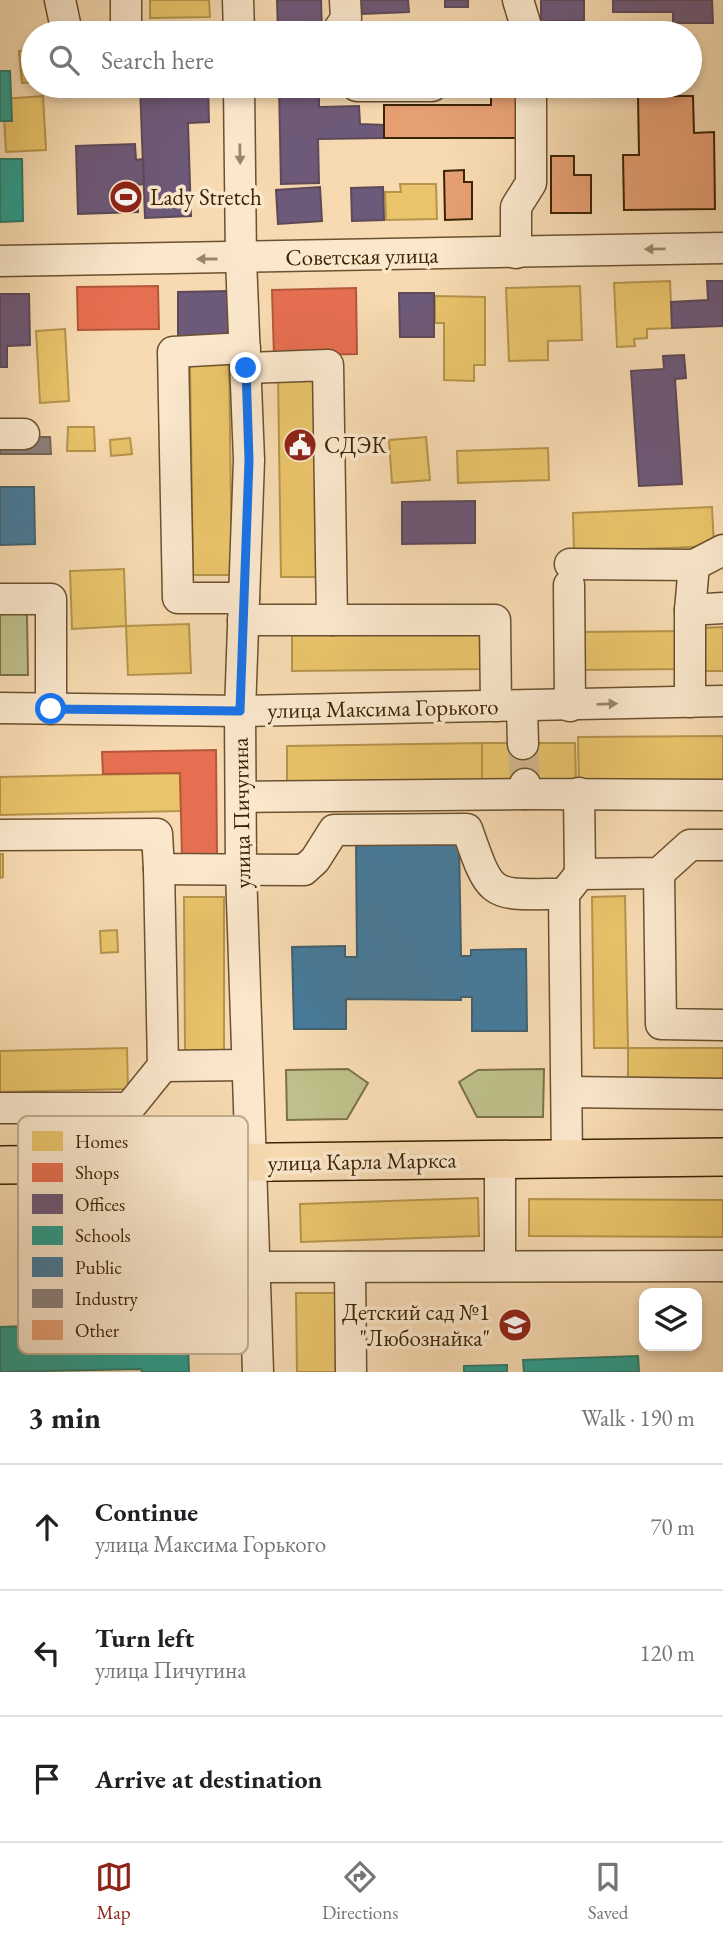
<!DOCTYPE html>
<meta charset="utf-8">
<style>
body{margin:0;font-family:"EB Garamond",serif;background:#f2f2f2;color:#202124}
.controls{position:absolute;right:21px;bottom:21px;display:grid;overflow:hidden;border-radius:14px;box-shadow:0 4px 10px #0003}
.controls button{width:63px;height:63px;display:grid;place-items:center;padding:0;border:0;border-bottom:2px solid #e0e0e0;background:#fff;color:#202124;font:35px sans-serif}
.stop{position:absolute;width:21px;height:21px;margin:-16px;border:5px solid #1a73e8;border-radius:50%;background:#fff}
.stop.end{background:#1a73e8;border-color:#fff;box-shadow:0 2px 7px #0008}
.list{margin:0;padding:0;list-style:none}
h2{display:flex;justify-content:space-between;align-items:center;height:91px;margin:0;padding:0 28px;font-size:30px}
h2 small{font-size:23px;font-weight:400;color:#757577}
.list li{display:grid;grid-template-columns:46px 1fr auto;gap:21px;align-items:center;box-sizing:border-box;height:126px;padding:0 28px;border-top:2px solid #e0e0e0}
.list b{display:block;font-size:26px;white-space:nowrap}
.list p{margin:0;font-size:23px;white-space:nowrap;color:#757577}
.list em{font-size:23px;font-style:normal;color:#757577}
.icon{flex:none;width:38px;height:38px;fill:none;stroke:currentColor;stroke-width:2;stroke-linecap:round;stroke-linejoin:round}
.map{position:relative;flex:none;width:723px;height:1372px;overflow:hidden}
.search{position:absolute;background:#fff;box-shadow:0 4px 10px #0003;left:21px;right:21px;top:21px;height:77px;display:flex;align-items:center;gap:18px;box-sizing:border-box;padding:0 24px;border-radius:38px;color:#757577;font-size:26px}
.sheet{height:469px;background:#fff}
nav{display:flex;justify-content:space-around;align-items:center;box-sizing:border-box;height:98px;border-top:2px solid #e0e0e0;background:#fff;font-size:19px;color:#757577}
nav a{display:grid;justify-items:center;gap:4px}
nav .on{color:#8f2418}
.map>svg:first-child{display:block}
.green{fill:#bebf8a;stroke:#7d7147;stroke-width:2}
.homes{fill:#e9c46a;stroke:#b5944b;stroke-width:2}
.shops{fill:#e76f51;stroke:#b4583a;stroke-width:2}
.offices{fill:#6d597a;stroke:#5e4957;stroke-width:2}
.schools{fill:#2a9d8f;stroke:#2f7865;stroke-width:2}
.public{fill:#457b9d;stroke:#42616f;stroke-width:2}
.industry{fill:#8a817c;stroke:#736558;stroke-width:2}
.building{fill:#e69f73;stroke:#3c2304;stroke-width:2}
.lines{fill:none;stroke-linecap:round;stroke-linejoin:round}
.minor-tunnel{stroke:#d2b58e;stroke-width:30;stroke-dasharray:30 15;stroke-linecap:butt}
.minor-casing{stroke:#6b512f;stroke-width:33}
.major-casing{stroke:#3c2304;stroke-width:40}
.minor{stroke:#fae7cc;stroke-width:30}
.major{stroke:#f7dab1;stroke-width:37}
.oneway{fill:#9b8568}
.route{stroke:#1a73e8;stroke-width:9}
.labels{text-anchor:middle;stroke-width:7;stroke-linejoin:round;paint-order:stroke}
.poi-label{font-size:23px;fill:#3c2304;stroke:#fae7cc;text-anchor:start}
.street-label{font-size:23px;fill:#3c2304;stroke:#fae7cc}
.key{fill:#fae7cc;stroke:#c1ac90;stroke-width:2}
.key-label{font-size:19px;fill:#3c2304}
</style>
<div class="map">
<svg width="723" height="1372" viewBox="0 0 723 1372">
<rect width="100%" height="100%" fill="#f7dab1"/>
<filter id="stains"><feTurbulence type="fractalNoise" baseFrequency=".00286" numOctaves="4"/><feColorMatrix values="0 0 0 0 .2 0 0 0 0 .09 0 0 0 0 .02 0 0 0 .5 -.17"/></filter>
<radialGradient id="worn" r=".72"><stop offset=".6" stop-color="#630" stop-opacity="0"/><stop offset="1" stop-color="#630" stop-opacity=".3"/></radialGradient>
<g class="green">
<path d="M0 606 22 610 27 616 28 675H0Z"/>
<path d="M348 1069 368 1083 347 1119 287 1120 286 1070Z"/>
<path d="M544 1069 543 1117H477L459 1082 478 1070Z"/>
</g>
<g class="homes">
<path d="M150 0H209L210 17 150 18Z"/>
<path d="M33 49V82L22 83 19 51Z"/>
<path d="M43 96 46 150 6 152 3 99Z"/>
<path d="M400 184H436L437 219 386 220 385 192H401Z"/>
<path d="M670 281 672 328 647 329V338L634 339 635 346 617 347 614 283Z"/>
<path d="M580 286 582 340 548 341V360L509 361 506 288Z"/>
<path d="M435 296 485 297V365H474V381L444 380V323H435Z"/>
<path d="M65 329 69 401 40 403 36 331Z"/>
<path d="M229 360 232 575H193L190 361Z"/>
<path d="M320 375 322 577H281L278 376Z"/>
<path d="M68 427H94L95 451H67Z"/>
<path d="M426 437 430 480 392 483 389 440Z"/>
<path d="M130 438 132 454 111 456 110 440Z"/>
<path d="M548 448 549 480 458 483 457 451Z"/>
<path d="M712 507 714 546 574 552 573 513Z"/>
<path d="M124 569 126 626 72 629 70 571Z"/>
<path d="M189 624 191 673 128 675 126 626Z"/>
<path d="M723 627V671H704L702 628Z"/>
<path d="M684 631 685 669 580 670 579 632Z"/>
<path d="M489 632 490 669 292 671V634Z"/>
<path d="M723 736V784L579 785 578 737Z"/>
<path d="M482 743V784L287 787V746Z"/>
<path d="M482 743H575L576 783 482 784Z"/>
<path d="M180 773 181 811 0 815V777Z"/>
<path d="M0 854H3V877L0 878Z"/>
<path d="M625 896 628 1048H594L592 897Z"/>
<path d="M184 897H224V1053H185Z"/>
<path d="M117 930 118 952 101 953 100 931Z"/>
<path d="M127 1048 128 1089 0 1092V1051Z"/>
<rect x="628" y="1048" width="95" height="34"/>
<path d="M478 1198 479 1236 301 1242 300 1204Z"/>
<path d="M529 1199 723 1200V1237L529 1236Z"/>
<path d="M296 1293H336L338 1372H297Z"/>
</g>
<g class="shops">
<path d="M158 286 159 329 78 330 77 287Z"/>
<path d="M356 288 357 354 274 356 272 290Z"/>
<path d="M216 750 217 857 182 858 180 773 103 774 102 752Z"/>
</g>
<g class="offices">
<path d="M277 0H321L322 32 278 33Z"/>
<path d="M361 0H408L409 12 362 14Z"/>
<rect x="445" y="0" width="23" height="7"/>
<path d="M541 0H584V21L541 22Z"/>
<path d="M613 0H712L713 23H673V12H613Z"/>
<path d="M584 21V33H541V22Z"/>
<path d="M140 86H208L209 122 188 123 191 216 145 218Z"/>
<path d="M279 86H335L319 88V107L359 106 360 124 384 125V138L318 139 319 183 281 184Z"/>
<path d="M135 144 136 160 143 159 144 184 137 185 138 212 78 214 76 146Z"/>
<path d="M320 187 322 221 278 224 276 190Z"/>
<path d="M383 187 384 220 352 221 351 188Z"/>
<path d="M707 281H723V326L672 328 671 302 708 300Z"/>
<path d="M228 291V338L178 339V292Z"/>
<path d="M399 293H434V337H400Z"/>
<path d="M0 294H29L30 345 7 346V367H0Z"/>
<path d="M684 355 686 378 675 379 682 484 639 486 631 371 664 369 663 356Z"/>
<path d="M475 501V543L402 544V502Z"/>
</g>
<g class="schools">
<path d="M0 71H10L12 121H0Z"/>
<path d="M0 159H22L23 221 0 222Z"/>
<path d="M187 1320 189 1372H142L141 1369 0 1372V1327Z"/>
<path d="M638 1356 639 1372H524L523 1360Z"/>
<path d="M507 1365V1372H464V1366Z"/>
</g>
<g class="public">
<path d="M0 487H34L35 544 0 545Z"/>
<path d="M459 840 461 956H471V950L526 949 527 1031H472V997H461V1000L346 999V1029H294L292 947 345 946V957H357L356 841Z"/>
</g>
<path class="industry" d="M0 437H50L51 454H0Z"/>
<g class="building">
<path d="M491 86H518V138H384V105H491Z"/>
<path d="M638 96H693L694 133 714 132 715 209 624 210 623 155H639Z"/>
<path d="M551 156H574V175H591V213H551Z"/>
<path d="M464 170V182H472V219L445 220 444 171Z"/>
</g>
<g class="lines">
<path class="minor-tunnel" d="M523 744 525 784"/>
<defs>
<g id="minor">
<path d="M60 0 67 33"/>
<path d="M238 0 239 33"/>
<path d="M518 0 528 33"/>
<path d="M126 33V0"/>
<path d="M336 33 346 19 345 0"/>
<path d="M239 86 241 259 249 460 240 711 241 871 258 1372"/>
<path d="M357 86H432"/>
<path d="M516 253V207L531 183V86"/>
<path d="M0 261 723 248"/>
<path d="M246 368 328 365 332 620"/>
<path d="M0 434H24"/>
<path d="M570 564 694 565 723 550"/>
<path d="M569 585 570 706"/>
<path d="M244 598H178L173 352 245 348"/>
<path d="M0 599H51V709"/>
<path d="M690 610 723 608"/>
<path d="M243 620H495L496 706"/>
<path d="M690 702V610L694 565"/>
<path d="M522 706 523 744"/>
<path d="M0 708 240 711 723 701"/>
<path d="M525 784V794L723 795"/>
<path d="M579 793 580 874"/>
<path d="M241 797 525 794"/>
<path d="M0 835 157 834 159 869 304 870 315 860 334 830 467 829C492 901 490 894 564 894"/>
<path d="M659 873 661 1024 723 1025"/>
<path d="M163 1066 247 1065"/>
<path d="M567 1092 723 1094"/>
<path d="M0 1108H129L163 1066 159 869"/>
<path d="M500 1159V1266"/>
<path d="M567 1159 564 894 580 874 659 873 690 845H723"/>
<path d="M254 1267 723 1266"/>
<path d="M350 1267 351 1372"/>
</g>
<path id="major" d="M0 1165 723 1157"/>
</defs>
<use href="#minor" class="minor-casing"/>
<use href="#major" class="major-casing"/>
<use href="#minor" class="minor"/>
<use href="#major" class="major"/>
</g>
<defs><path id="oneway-solid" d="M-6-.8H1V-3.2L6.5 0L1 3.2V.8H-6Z" transform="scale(1.75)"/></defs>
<g class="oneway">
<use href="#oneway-solid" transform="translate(240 154) rotate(89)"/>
<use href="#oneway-solid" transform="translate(655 249) rotate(179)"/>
<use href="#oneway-solid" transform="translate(207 259) rotate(180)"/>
<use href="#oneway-solid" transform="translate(607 704) rotate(-2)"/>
</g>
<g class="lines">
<path class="route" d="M51 709 240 711 249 460 246 368"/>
</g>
<defs>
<symbol id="stadium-disc" viewBox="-11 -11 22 22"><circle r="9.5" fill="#8f2418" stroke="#fae7cc"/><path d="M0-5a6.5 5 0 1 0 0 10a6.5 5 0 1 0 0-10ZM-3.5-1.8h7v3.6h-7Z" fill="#fff"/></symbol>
<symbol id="civic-disc" viewBox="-11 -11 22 22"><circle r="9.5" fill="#8f2418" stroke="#fae7cc"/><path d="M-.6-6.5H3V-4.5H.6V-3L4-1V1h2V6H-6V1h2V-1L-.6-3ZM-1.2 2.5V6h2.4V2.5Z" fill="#fff"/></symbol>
<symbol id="school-disc" viewBox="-11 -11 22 22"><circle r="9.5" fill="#8f2418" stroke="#fae7cc"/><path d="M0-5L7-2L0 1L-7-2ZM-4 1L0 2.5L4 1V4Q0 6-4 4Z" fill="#fff"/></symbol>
</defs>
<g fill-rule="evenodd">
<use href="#stadium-disc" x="107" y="178" width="38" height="38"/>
<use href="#civic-disc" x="281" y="426" width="38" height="38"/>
<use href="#school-disc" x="496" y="1306" width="38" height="38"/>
</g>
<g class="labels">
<g class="poi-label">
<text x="150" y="205">Lady Stretch</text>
<text x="324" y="453">СДЭК</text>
<text x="490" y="1320" text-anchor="end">Детский cад №1<tspan x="490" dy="26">"Любознайка"</tspan></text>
</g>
<g class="street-label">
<text transform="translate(362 256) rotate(-1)" y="8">Советская улица</text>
<text transform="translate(383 708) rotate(-1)" y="8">улица Максима Горького</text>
<text transform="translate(241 813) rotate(-91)" y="8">улица Пичугина</text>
<text transform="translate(362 1161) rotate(-1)" y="8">улица Карла Маркса</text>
</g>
</g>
<rect x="18" y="1116" width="230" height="238" rx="10" class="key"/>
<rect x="32" y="1131" width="31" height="20" fill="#e9c46a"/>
<rect x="32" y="1163" width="31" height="19" fill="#e76f51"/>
<rect x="32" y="1194" width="31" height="20" fill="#6d597a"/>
<rect x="32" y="1226" width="31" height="19" fill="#2a9d8f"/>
<rect x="32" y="1257" width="31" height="20" fill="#457b9d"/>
<rect x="32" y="1289" width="31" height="19" fill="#8a817c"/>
<rect x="32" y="1320" width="31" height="20" fill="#e69f73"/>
<g class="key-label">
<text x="75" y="1148">Homes</text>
<text x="75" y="1179">Shops</text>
<text x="75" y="1211">Offices</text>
<text x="75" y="1242">Schools</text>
<text x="75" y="1274">Public</text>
<text x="75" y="1305">Industry</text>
<text x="75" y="1337">Other</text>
</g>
<rect width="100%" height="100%" filter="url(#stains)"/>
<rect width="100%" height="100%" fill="url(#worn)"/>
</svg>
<div class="controls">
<button><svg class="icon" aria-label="layers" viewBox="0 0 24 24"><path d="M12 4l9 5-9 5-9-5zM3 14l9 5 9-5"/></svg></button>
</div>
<div class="stop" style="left:51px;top:709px"></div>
<div class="stop end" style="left:246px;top:368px"></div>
<div class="search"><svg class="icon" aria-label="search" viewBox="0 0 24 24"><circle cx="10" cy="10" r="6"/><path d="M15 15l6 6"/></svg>Search here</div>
</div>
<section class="sheet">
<h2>3 min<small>Walk · 190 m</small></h2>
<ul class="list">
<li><svg class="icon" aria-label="ahead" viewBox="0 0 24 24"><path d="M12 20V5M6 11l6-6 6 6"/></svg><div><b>Continue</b><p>улица Максима Горького</p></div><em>70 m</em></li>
<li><svg class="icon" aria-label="left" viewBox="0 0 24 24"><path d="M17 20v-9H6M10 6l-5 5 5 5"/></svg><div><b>Turn left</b><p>улица Пичугина</p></div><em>120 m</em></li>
<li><svg class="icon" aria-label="arrive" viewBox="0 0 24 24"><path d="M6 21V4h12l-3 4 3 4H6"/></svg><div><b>Arrive at destination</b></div></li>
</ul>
</section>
<nav>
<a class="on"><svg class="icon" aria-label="map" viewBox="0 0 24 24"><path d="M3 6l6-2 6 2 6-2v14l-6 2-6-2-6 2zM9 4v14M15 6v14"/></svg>Map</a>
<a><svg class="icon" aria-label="directions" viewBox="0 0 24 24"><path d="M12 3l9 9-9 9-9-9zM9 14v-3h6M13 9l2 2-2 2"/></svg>Directions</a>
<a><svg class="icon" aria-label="saved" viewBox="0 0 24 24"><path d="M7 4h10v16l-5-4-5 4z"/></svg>Saved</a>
</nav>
